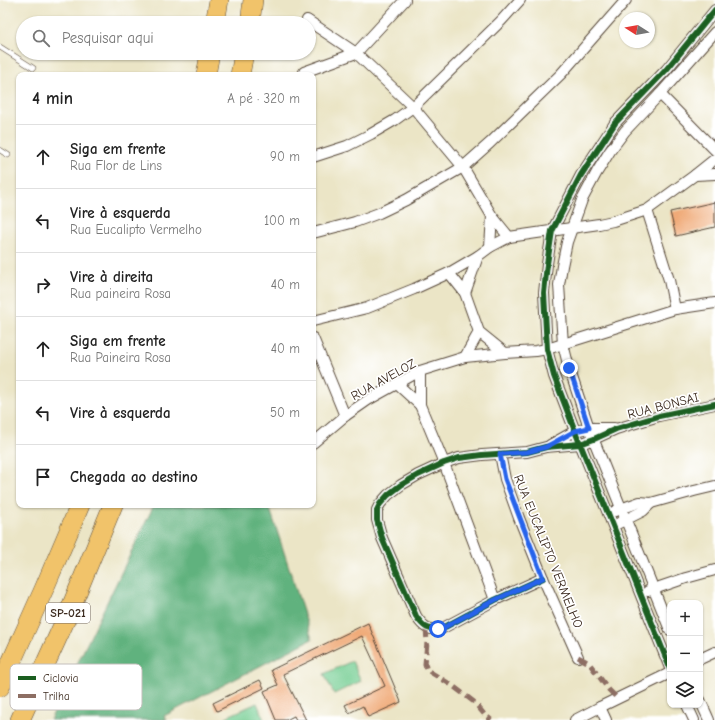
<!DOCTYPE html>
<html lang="pt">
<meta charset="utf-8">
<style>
body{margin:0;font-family:"Comic Neue",sans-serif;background:#f6f6f6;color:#222}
.controls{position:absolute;right:12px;bottom:12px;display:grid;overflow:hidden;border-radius:8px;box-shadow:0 1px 3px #0004}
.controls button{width:36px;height:36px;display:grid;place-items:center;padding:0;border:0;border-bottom:1px solid #e0e0e0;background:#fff;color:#222;font:20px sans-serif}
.compass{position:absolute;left:619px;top:12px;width:36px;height:36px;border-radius:50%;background:#fff;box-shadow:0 1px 3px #0004;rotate:281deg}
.stop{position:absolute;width:12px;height:12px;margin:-9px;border:3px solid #2563eb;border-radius:50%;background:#fff}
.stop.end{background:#2563eb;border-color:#fff;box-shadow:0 1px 4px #0008}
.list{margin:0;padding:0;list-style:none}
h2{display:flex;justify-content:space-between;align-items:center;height:52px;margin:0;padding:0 16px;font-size:17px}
h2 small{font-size:13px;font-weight:400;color:#767676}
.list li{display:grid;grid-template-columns:26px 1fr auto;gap:12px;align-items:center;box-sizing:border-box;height:64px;padding:0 16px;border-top:1px solid #e0e0e0}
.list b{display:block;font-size:15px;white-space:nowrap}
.list p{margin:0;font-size:13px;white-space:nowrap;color:#767676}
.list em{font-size:13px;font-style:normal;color:#767676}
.icon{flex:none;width:22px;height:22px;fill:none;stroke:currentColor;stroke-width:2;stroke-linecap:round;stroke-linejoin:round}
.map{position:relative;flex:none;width:715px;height:720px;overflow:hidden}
.search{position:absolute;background:#fff;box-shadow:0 1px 3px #0004;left:16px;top:16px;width:300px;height:44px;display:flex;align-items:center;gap:10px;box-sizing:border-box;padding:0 14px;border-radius:22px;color:#767676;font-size:15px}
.panel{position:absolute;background:#fff;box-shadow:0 1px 3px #0004;left:16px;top:72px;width:300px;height:436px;border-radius:8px}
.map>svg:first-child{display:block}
.green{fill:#77cf94;stroke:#597c59}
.forest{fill:#61b27e;stroke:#4e6e4e}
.building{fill:#f0aa78}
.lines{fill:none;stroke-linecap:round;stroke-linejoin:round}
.lane-casing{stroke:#554637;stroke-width:6}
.street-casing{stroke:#554637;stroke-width:12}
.highway-casing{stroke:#554637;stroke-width:20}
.lane{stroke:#fff;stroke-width:5}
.street{stroke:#fff;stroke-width:10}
.highway{stroke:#f1c36a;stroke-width:19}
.quiet{stroke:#8d6e63;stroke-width:5;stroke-dasharray:10 5;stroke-linecap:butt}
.cycleway-casing{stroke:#fff;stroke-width:8}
.cycleway{stroke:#1b5e20;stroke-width:6}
.route{stroke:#2563eb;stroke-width:5}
.labels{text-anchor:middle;stroke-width:3.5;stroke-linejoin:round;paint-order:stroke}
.shield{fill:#fff;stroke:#766a62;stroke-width:1}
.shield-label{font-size:12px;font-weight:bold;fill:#3b2a1e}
.street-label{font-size:13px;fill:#3b2a1e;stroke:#fff}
.key{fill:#fff;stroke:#c4bfbc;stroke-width:1}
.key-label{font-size:11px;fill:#3b2a1e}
</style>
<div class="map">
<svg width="715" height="720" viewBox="0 0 715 720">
<rect width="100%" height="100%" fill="#fff"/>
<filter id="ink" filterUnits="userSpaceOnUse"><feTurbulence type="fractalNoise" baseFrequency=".025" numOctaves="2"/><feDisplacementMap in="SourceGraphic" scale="8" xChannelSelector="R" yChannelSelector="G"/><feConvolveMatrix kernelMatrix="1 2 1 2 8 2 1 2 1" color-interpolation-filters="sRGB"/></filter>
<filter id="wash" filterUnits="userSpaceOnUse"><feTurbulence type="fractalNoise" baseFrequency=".012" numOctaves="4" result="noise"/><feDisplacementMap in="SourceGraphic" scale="16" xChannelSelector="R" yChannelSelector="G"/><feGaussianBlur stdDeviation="0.9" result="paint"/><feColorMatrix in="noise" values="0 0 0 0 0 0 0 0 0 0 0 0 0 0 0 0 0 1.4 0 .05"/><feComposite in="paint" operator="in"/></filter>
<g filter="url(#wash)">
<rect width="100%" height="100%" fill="#ebe5c6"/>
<g class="green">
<path d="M352 661 361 681 334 694 324 674Z"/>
<path d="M257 703 264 720H228L226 717Z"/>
</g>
<path class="forest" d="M154 505H266L271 512 312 639 164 716 166 720H50Z"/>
<g id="blocks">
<g class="building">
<path d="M715 202V227L676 236 670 212Z"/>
<path d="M368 623 401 702 368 717 363 706 349 713 345 705 385 686 362 636 283 674 306 720H296L294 716 286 720H276L264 691 278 685 271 670Z"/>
<path d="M260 680 264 688 217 711 213 703Z"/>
</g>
</g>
</g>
<g filter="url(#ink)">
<use href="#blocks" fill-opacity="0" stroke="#554637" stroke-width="1"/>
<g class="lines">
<defs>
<g id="lane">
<path d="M0 47 33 68"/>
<path d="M0 150 8 155"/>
</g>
<g id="street">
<path d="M307 20 356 53 413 107 463 167 492 216 509 237"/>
<path d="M304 72 356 53 405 0"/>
<path d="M660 94 715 150"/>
<path d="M313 157 347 146 371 134 395 120 413 107 501 21 520 0"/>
<path d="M695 175 715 174"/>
<path d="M647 210 669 280 675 309"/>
<path d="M313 233 355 222 379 213 406 200 463 167 490 143 561 74 626 0"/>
<path d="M490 247 492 216"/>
<path d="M449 273 465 293 479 332 505 353"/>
<path d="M465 293 478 256"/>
<path d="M313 321 367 308 414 289 449 273 478 256 490 247 509 237 599 224 613 221 647 210 695 175 715 159"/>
<path d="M313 338 345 416"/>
<path d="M465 357 479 332"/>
<path d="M420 371V405L444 463 495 600"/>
<path d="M397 384 420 405"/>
<path d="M313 443 345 416 368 400 420 371 465 357 505 353 536 351 547 349 675 309 715 303"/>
<path d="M550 445 575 431 589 428H614"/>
<path d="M500 454 505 479 519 518 543 578 578 657"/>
<path d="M615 511 640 502 651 503 694 491 715 486"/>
<path d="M619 523 643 511 651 503"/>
<path d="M543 578 495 600 443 628C429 632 423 627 416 616L382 538 377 520V510L380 504 388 495 401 485 418 475 444 463 459 458 482 455 527 452 546 447 580 444 594 439 616 429 659 416 715 404"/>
<path d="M648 591 686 578 715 570"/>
<path d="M670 630 589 428 569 368 563 344 559 285 562 266 567 242 582 200 597 172 610 151 625 131 660 94 715 32"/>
<path d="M700 659 715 652"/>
<path d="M670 668 575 431 554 376 547 349 544 293 547 264 552 231 581 175 615 123 666 70 715 10"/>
<path d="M700 700 709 720"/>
<path d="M687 705 694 720"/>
<path d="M600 707 606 720"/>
<path d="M575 720 600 707 670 673"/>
</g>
<g id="highway">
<path d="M215 23 219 0"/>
<path d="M250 23 253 0"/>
<path d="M206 75 210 53"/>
<path d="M240 75 244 53"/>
<path d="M0 687 44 589 80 505"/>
<path d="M20 720 69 612 113 505"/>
</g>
</defs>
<use href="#lane" class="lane-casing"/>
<use href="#street" class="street-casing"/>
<use href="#highway" class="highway-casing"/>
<use href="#lane" class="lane"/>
<use href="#street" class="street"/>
<use href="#highway" class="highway"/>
<g class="quiet">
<path d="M426 628 427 642 425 664 427 670 453 686 474 702 484 714 491 720"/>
<path d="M578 657 589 663 609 690 617 698"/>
</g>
<defs>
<g id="cycleway">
<path d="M543 578 495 600 443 628C429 632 423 627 416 616L382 538 377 520V510L380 504 388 495 401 485 418 475 444 463 459 458 482 455 527 452 546 447 580 444 594 439 616 429 659 416 715 404"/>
<path d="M670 668 575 431 554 376 547 349 544 293 547 264 552 231 581 175 615 123 666 70 715 10"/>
</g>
</defs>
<use href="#cycleway" class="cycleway-casing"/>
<use href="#cycleway" class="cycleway"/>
</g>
</g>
<g class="lines" filter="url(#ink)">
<path class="route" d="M438 629 443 628 495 600 543 578 505 479 500 454 527 452 546 447 575 431 589 428 569 368"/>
</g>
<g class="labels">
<rect class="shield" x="46" y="603" width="44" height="20" rx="3"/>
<g class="shield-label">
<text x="68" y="617">SP-021</text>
</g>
<g class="street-label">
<text transform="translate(383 379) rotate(-29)" y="5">RUA AVELOZ</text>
<text transform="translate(663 405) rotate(-14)" y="5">RUA BONSAI</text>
<text transform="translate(549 551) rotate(68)" y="5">RUA EUCALIPTO VERMELHO</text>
</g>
</g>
<rect x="10" y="664" width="132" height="46" rx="6" class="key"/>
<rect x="18" y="676" width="18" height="4" fill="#1b5e20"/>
<rect x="18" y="694" width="18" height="4" fill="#8d6e63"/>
<g class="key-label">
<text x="43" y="682">Ciclovia</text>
<text x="43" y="700">Trilha</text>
</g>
</svg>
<div class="controls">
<button>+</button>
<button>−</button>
<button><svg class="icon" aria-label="layers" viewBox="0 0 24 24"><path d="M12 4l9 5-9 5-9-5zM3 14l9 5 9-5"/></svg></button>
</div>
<svg class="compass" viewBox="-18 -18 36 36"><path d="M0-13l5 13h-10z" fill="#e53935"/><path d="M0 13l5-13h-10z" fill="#767676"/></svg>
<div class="stop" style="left:438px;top:629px"></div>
<div class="stop end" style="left:569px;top:368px"></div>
<div class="search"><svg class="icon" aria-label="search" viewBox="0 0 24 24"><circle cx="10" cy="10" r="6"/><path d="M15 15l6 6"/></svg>Pesquisar aqui</div>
<section class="panel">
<h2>4 min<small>A pé · 320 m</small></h2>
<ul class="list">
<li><svg class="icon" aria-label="ahead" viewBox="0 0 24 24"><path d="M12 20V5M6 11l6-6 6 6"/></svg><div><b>Siga em frente</b><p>Rua Flor de Lins</p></div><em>90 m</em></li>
<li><svg class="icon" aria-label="left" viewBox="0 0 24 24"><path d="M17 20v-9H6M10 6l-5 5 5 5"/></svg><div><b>Vire à esquerda</b><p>Rua Eucalipto Vermelho</p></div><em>100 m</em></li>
<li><svg class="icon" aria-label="right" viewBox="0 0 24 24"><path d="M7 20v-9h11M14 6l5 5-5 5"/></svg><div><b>Vire à direita</b><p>Rua paineira Rosa</p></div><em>40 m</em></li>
<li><svg class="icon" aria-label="ahead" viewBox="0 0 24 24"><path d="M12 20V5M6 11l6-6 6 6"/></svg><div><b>Siga em frente</b><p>Rua Paineira Rosa</p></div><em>40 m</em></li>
<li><svg class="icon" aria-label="left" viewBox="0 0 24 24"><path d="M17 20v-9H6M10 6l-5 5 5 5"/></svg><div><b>Vire à esquerda</b></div><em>50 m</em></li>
<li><svg class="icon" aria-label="arrive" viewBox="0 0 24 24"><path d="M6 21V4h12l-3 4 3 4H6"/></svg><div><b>Chegada ao destino</b></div></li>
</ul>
</section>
</div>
